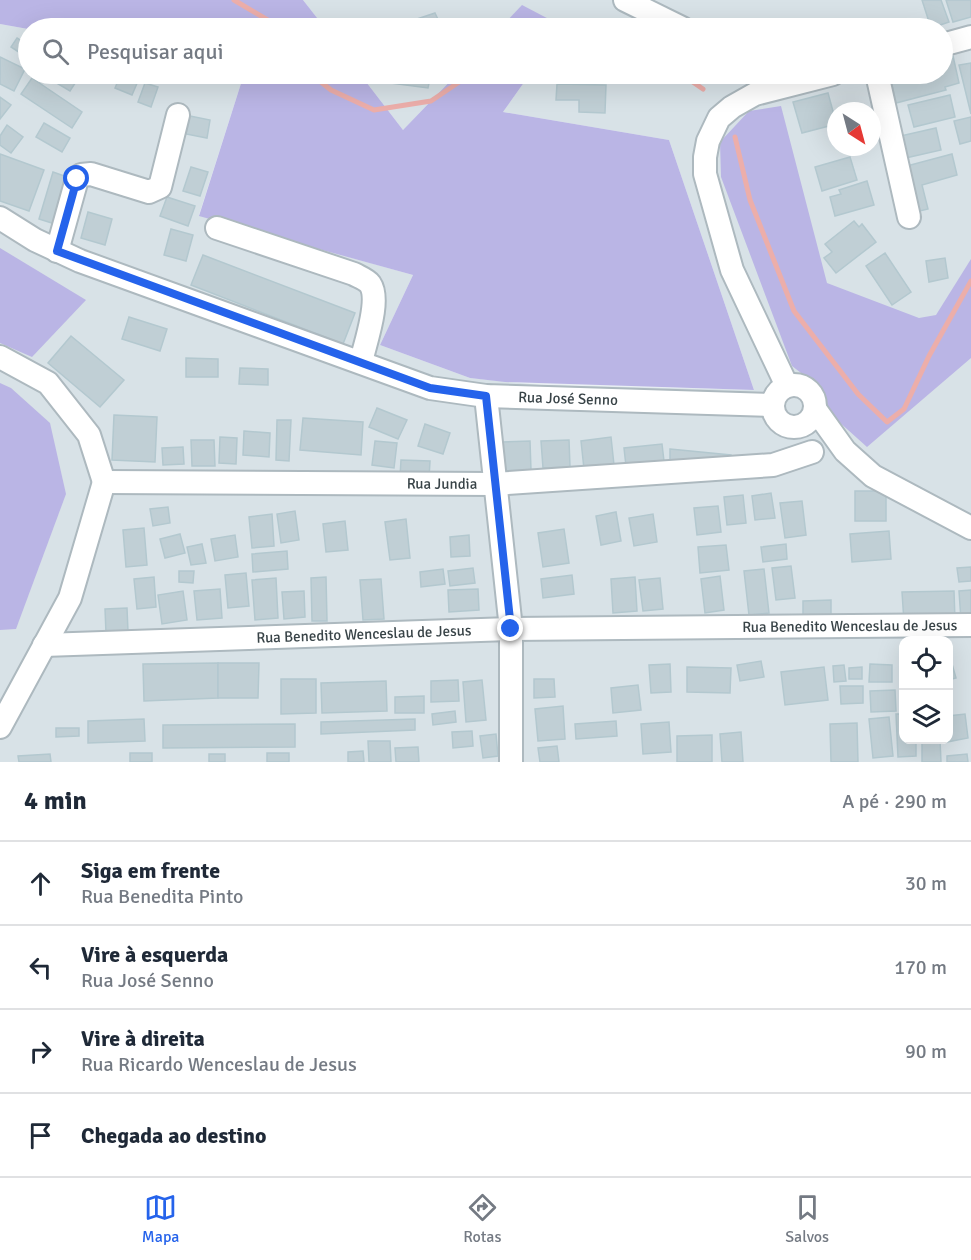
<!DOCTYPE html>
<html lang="pt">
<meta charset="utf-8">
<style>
body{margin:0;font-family:Signika,sans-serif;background:#f2f2f3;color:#1f2937}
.controls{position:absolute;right:18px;bottom:18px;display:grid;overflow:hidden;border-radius:12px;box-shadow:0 6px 24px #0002}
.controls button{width:54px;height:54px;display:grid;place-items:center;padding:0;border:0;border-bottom:2px solid #e0e1e3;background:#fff;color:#1f2937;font:30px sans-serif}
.compass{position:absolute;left:827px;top:102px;width:54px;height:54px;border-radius:50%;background:#fff;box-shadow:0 6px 24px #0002;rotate:144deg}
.stop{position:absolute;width:18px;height:18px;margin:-14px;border:4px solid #2563eb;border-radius:50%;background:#fff}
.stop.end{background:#2563eb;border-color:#fff;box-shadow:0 2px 6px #0008}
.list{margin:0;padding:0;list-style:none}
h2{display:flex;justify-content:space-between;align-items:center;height:78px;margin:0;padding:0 24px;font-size:26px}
h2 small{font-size:20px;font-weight:400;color:#747a83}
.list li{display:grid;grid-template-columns:39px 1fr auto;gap:18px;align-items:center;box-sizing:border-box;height:84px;padding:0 24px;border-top:2px solid #e0e1e3}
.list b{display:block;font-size:22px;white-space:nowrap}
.list p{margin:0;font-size:20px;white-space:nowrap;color:#747a83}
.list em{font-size:20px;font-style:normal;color:#747a83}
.icon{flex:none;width:33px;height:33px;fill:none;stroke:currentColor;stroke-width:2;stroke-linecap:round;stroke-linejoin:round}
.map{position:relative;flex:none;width:971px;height:762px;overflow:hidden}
.search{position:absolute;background:#fff;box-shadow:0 6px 24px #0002;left:18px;right:18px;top:18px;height:66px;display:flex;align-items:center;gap:15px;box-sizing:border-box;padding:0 21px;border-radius:33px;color:#747a83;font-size:22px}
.sheet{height:414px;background:#fff}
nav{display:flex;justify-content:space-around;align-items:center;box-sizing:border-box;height:84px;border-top:2px solid #e0e1e3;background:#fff;font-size:16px;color:#747a83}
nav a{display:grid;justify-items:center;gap:3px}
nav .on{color:#2563eb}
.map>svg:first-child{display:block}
.residential{fill:#d8e2e7;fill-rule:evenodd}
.green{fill:#bab5e5}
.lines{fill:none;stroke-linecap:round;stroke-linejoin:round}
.stream{stroke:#ecaeaa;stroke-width:5}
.building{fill:#c0cfd5;stroke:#b3c8cf;stroke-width:1.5}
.minor-casing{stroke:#adb9bf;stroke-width:26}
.minor{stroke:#fff;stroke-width:22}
.route{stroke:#2563eb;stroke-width:8}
.labels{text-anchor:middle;stroke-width:4.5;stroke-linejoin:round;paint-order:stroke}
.street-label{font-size:15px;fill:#384347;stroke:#fff}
</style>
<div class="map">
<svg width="971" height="762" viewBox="0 0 971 762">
<rect width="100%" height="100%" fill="#eaf0f4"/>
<g class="residential">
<path d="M303 0H971V762H0V24L28 29V74H244L199 215 413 275 380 345 470 378 540 385 754 390 669 140 503 112 530 74H942V28H566L522 6 500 28H325ZM836 111H872V147H836ZM904 640H948V740H904Z"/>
<path d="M360 74H457L403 130Z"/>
</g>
<g class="green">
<path d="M0 0H303L325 28 28 29 0 24Z"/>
<path d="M522 5 566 28H500Z"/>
<path d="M244 74H360L403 130 457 74H530L503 112 669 140 754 390 505 382 470 378 380 345 413 275 199 216Z"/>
<path d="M781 106 827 283 919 318 936 315 971 259V358L867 447 828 412 818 386 792 366 721 177 720 142 749 111Z"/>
<path d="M0 248 86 300 32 357 0 343Z"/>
<path d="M0 383 11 388 50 423 66 494 16 629 0 630Z"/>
</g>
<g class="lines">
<g class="stream">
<path d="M234 0 271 22 275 28"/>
<path d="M576 28 613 24 618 28"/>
<path d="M311 74 331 90 374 110 431 101 471 74"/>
<path d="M681 74 703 89"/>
<path d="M735 137 750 200 794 311 858 394 887 422 904 409 929 356 971 281"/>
</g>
</g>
<g class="building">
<path d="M922 0H941L949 22 931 28Z"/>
<path d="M946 0H971V17L953 22Z"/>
<path d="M435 13 442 28H390Z"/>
<path d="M17 38 28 45V58L11 47Z"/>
<path d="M953 56 959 83 945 87 946 90 896 103 890 76 900 74H942V58Z"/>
<path d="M0 57 25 69 14 91 0 84Z"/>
<path d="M971 63V114L959 65Z"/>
<path d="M50 74H81L70 91 48 78Z"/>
<path d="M121 74H141L132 95 115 88Z"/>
<path d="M386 74H431L428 88 382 82Z"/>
<path d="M32 78 82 112 72 128 21 94Z"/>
<path d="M145 83 158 87 151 107 138 102Z"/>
<path d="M557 84 606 85 605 113 579 112V100H556Z"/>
<path d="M828 93 834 115H836V137L832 138 829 126 802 133 793 102Z"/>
<path d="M950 95 955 117 914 127 908 105Z"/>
<path d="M0 97 11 105 0 119Z"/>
<path d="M190 116 210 120 207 138 186 134Z"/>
<path d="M971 117V141L960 144 954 121Z"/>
<path d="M44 123 70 138 62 152 36 137Z"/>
<path d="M7 125 23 137 11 153 0 145V136Z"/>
<path d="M936 128 941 150 901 159 896 137Z"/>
<path d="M0 154 44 170 29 211 0 201Z"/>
<path d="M952 154 957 175 922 185 928 209 915 212 903 167Z"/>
<path d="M850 157 857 180 822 191 815 167Z"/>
<path d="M191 167 208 172 200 196 183 191Z"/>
<path d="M53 172 70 178 55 224 39 219Z"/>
<path d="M867 181 874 205 835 216 830 197 841 194 839 190Z"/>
<path d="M167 197 195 206 188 226 160 216Z"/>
<path d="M88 212 112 219 105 245 81 238Z"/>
<path d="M854 221 859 227 862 224 876 242 836 273 824 258 832 252 825 244Z"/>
<path d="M171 229 193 235 186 261 164 255Z"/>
<path d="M885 253 911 292 892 305 866 266Z"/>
<path d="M203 255 355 313 343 344 191 285Z"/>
<path d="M945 258 948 278 929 282 926 261Z"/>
<path d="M129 317 167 329 160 351 122 339Z"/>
<path d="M71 336 124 380 100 407 48 363Z"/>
<path d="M186 358 218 359V377H186Z"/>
<path d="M240 368 268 369V385L239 384Z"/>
<path d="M377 408 407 420 398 439 369 427Z"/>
<path d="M114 415 157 417 155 462 112 460Z"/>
<path d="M303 418 363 422 361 455 300 450Z"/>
<path d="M277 420H291L289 461 276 460Z"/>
<path d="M425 424 450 433 443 454 418 446Z"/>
<path d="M244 431 270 433 269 457 243 455Z"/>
<path d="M220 437 237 438 236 464 219 463Z"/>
<path d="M611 437 614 465 584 469 581 441Z"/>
<path d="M191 440H214L215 466H192Z"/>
<path d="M569 440 570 467 543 468 541 441Z"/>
<path d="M375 441 397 443 394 468 372 465Z"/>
<path d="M530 441 531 470 503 471 502 442Z"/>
<path d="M662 444 664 461 626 466 624 448Z"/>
<path d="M183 447 184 464 163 465 162 448Z"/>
<path d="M670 449 731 455 732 462 670 466Z"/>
<path d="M401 460 430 461 429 478 400 477Z"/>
<rect x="855" y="491" width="31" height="30"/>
<path d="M771 493 775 518 755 520 752 496Z"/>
<path d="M743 495 746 523 727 525 724 497Z"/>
<path d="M802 501 806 535 785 538 780 503Z"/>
<path d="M718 506 721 532 697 535 694 508Z"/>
<path d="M168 507 170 523 153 526 150 509Z"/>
<path d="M295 511 299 540 281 543 277 514Z"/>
<path d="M616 512 621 541 601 545 596 516Z"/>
<path d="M272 514 274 546 252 548 249 517Z"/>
<path d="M653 514 657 542 634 546 629 518Z"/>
<path d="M406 519 410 558 390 560 385 522Z"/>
<path d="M345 521 348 550 326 552 323 524Z"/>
<path d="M144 528 147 565 126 567 123 530Z"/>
<path d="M564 529 569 563 543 567 538 533Z"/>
<path d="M889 531 891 559 852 562 850 534Z"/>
<path d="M180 534 185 553 165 558 160 539Z"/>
<path d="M235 535 238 557 215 561 211 539Z"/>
<path d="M469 535 470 556 451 557 450 537Z"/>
<path d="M202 544 206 563 191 565 187 547Z"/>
<path d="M786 544 787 559 763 562 761 547Z"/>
<path d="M726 545 729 570 700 573 698 547Z"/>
<path d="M287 551 288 569 253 572 252 554Z"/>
<path d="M791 566 795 598 776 600 772 568Z"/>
<path d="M971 567V581L959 582 957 568Z"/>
<path d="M473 568 475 583 450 586 448 571Z"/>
<path d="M443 569 445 584 421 587 420 572Z"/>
<path d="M764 569 769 613 749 615 744 571Z"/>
<path d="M179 571H194L193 583 179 582Z"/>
<path d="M246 573 249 606 228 608 225 575Z"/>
<path d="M572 575 574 594 543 598 541 579Z"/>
<path d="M720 576 724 610 705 613 701 579Z"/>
<path d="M154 577 156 607 137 609 134 579Z"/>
<path d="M326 577 327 621H312L311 578Z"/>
<path d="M635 577 637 611 613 613 611 579Z"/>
<path d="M276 578 278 618 255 620 252 580Z"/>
<path d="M660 578 663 609 643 611 639 580Z"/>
<path d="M381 579 384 619 363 620 360 580Z"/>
<path d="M220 589 222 618 197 620 194 591Z"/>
<path d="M478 589 479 610 449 612 448 590Z"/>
<path d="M971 590V619L961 620 959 591Z"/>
<path d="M183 591 187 620 162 624 158 595Z"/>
<path d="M304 591 305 617 284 619 282 592Z"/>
<path d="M954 591 955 620 904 622 902 592Z"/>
<path d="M831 600V619H803V601Z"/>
<path d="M127 608 128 632 106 633 105 609Z"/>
<path d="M948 650 956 678 948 680Z"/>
<path d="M761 661 764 677 740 681 737 665Z"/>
<path d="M218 663V698L144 701 143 664Z"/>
<path d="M218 663H259L258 698H218Z"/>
<path d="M670 664 671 692 651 693 649 665Z"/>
<path d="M870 664 892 665V682H869Z"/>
<path d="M844 665 846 681 834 682 833 666Z"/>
<path d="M687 667 731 668 730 693 687 692Z"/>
<path d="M824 667 828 700 785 705 781 672Z"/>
<path d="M862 667V679H849V668Z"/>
<path d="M281 679H316V713L281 714Z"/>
<path d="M534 679H554L555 697 534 698Z"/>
<path d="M458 680 459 701 431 702V681Z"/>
<path d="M482 680 486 720 466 722 463 682Z"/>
<path d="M386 681 387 711 322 713 321 683Z"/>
<path d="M638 685 641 710 613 713 611 688Z"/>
<path d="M840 686H863V703L841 704Z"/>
<path d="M895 690 896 711 871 712 870 691Z"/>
<path d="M424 696V713H395V697Z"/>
<path d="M563 706 565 739 538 741 535 709Z"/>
<path d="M455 711 456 722 433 725 432 714Z"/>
<path d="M896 714H904V740H916V756L898 757Z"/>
<path d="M965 714 968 738 947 742 948 716Z"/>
<path d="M889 717 893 756 873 758 869 719Z"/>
<path d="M144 719 145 741 88 743V721Z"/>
<path d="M415 719V730L321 734V722Z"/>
<path d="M616 721 617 736 576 739 575 724Z"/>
<path d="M669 722 671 752 643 754 641 724Z"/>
<path d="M857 723 858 762H831L830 724Z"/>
<path d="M295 724V747L163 748V725Z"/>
<path d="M56 728H79V736L56 737Z"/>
<path d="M472 731 473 746 453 748 452 732Z"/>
<path d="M741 732 743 762H722L720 734Z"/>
<path d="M496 734 498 756 483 758 480 736Z"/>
<path d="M712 735V762H677V736Z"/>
<path d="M922 740H940L941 762H922Z"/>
<path d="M368 741H390L391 762H369Z"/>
<path d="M557 746 559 762H540L538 748Z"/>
<path d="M418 747 419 762H396L395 748Z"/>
<path d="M363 751 364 762H348V752Z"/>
<rect x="130" y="753" width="22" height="9"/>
<rect x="267" y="753" width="22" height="9"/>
<path d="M50 754 51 762H19L18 756Z"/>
<rect x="209" y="754" width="16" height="8"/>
<path d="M967 754 968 762H947V756Z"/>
</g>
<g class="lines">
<defs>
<g id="minor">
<path d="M625 0 682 28"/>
<path d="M942 45 971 37"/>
<path d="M877 74 909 217"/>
<path id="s1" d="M0 218 35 240 80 261 430 388 486 396 773 405"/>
<path d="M217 228 354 274C359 277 366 279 370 284 381 300 365 343 361 362"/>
<path d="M57 251 77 179 81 175 91 174 149 192 160 187 178 115"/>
<path d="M0 357 48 383 89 435 104 482"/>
<circle cx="794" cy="406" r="21"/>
<path d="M787 386 732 270 705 174V157L708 141 719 118 732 107 755 94 833 74"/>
<path d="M486 396 511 629V762"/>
<path d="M815 409 845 451 873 476 971 528"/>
<path id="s2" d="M104 482 494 484 773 465 812 452"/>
<path id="s3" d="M44 645 511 629 971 625"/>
<path d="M0 727 70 598 104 482"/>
</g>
</defs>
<use href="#minor" class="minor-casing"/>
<use href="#minor" class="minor"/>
</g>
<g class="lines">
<path class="route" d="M77 179 57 251 430 388 486 396 511 629"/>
</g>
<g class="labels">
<g class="street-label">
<text dy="5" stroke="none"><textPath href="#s1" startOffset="602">Rua José Senno</textPath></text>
<text dy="5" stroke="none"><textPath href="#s2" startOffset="338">Rua Jundia</textPath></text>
<text dy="5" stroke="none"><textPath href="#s3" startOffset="806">Rua Benedito Wenceslau de Jesus</textPath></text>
<text dy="5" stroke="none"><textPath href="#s3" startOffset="320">Rua Benedito Wenceslau de Jesus</textPath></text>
</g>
</g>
</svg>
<div class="controls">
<button><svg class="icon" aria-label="locate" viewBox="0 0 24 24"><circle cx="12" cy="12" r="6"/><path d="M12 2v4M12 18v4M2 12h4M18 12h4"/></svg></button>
<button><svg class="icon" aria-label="layers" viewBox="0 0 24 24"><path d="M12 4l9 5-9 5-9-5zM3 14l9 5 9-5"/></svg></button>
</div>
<svg class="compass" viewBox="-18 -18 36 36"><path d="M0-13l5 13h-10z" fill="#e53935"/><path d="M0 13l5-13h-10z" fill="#747a83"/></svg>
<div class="stop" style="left:77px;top:179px"></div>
<div class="stop end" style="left:511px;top:629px"></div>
<div class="search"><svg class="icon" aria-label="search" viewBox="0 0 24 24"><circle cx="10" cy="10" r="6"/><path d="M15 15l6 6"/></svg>Pesquisar aqui</div>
</div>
<section class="sheet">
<h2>4 min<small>A pé · 290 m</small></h2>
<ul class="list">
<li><svg class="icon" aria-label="ahead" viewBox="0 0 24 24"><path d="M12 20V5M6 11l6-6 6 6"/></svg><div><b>Siga em frente</b><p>Rua Benedita Pinto</p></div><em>30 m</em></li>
<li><svg class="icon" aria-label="left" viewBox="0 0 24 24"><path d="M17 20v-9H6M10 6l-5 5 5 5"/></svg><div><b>Vire à esquerda</b><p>Rua José Senno</p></div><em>170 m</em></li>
<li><svg class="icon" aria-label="right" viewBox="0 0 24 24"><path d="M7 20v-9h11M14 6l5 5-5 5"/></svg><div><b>Vire à direita</b><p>Rua Ricardo Wenceslau de Jesus</p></div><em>90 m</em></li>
<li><svg class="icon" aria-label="arrive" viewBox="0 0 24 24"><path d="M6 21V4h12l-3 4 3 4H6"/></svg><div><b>Chegada ao destino</b></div></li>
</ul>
</section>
<nav>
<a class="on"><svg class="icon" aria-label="map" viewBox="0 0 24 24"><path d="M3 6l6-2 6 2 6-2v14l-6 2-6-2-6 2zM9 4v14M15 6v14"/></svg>Mapa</a>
<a><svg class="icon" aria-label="directions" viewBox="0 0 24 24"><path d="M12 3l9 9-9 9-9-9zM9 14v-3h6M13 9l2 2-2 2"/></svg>Rotas</a>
<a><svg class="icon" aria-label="saved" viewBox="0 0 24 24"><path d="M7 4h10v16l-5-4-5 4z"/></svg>Salvos</a>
</nav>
